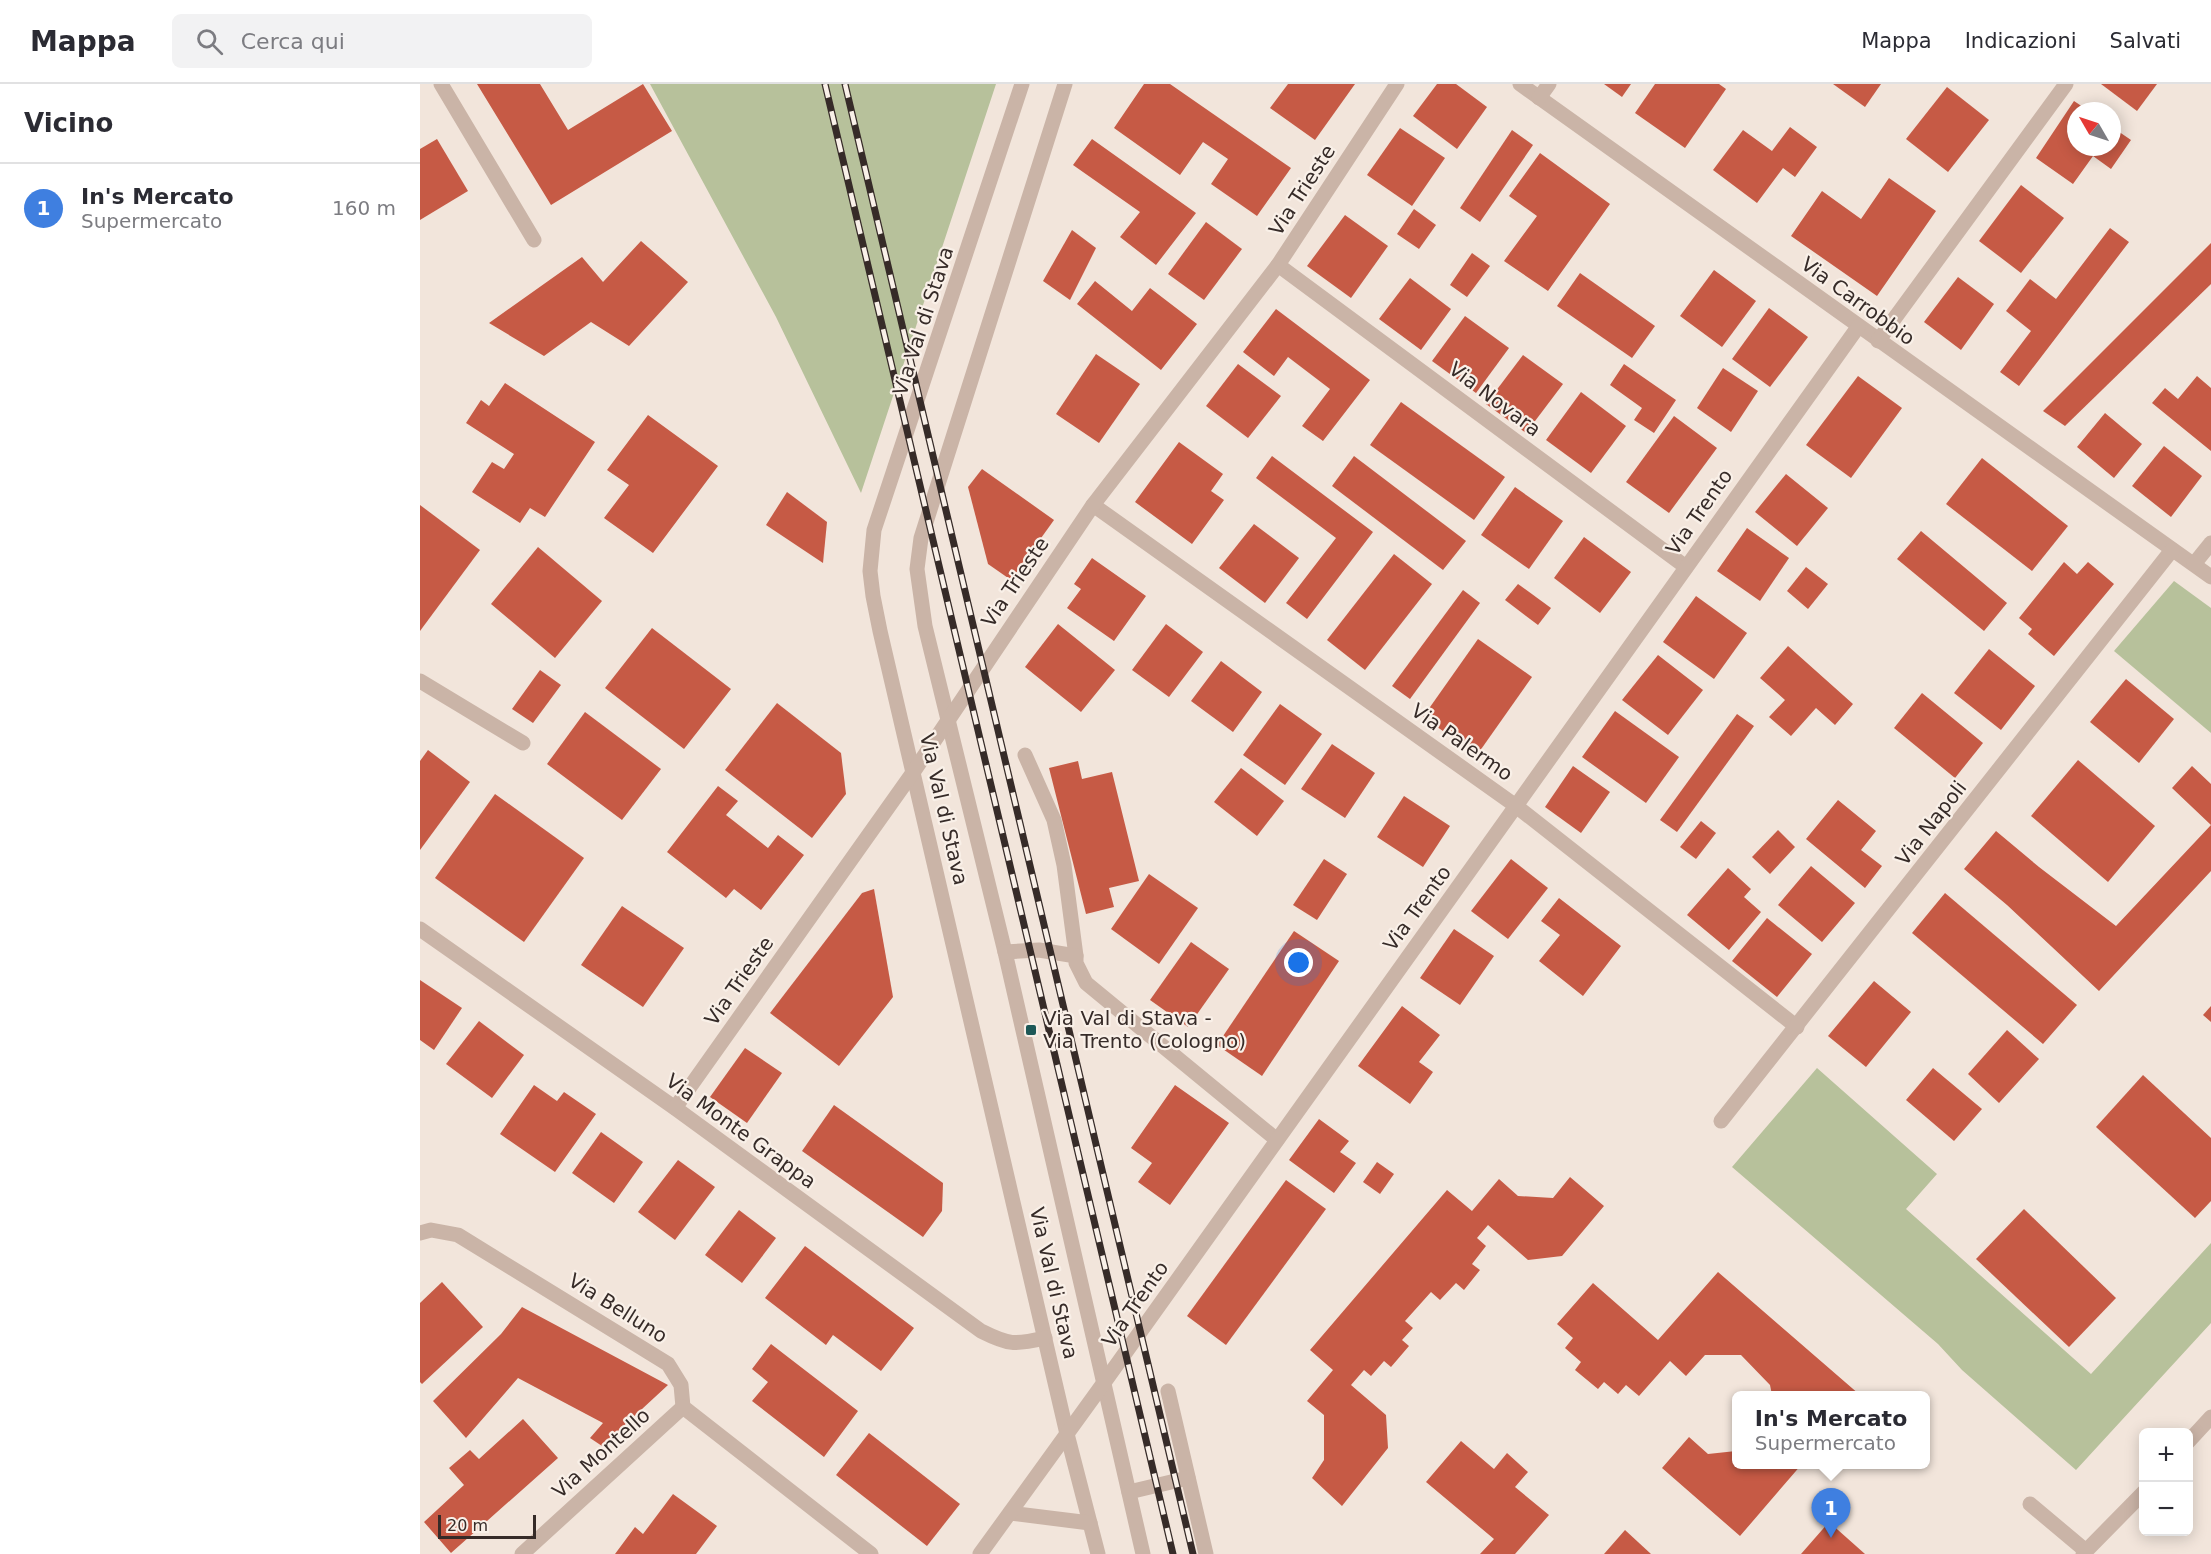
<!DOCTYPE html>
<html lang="it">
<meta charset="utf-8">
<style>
body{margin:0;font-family:"DejaVu Sans",sans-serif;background:#f2f2f3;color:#2b2b33}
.controls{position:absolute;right:18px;bottom:18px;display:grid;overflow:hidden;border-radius:9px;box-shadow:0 3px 15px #0003}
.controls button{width:54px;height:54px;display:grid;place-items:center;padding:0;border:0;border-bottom:2px solid #e1e1e2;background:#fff;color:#2b2b33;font:30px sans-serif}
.compass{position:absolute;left:1647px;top:18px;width:54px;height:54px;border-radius:50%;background:#fff;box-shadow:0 3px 15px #0003;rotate:309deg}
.scale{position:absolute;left:18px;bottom:15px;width:98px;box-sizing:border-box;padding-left:6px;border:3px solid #362b28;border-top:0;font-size:16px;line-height:21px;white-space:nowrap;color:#362b28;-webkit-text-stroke:4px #f9f0e8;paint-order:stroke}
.you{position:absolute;left:879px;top:879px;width:21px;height:21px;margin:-15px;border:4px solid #fff;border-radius:50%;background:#1a73e8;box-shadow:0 0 0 9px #1a73e833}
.badge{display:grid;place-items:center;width:39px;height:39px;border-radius:50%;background:#7c3aed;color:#fff;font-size:20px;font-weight:700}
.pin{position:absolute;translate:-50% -50px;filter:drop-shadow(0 2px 3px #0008)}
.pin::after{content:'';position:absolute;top:32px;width:21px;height:18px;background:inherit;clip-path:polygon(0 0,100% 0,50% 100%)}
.popup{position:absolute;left:1312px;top:1307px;width:198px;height:78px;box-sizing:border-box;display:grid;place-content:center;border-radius:9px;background:#fff;filter:drop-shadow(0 2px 4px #0005);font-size:20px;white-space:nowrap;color:#7c7c81}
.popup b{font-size:22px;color:#2b2b33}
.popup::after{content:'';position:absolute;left:50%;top:100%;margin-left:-12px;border:12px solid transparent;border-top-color:#fff}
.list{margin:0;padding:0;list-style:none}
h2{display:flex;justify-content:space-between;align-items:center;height:78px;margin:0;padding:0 24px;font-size:26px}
h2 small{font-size:20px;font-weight:400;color:#7c7c81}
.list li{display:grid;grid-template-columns:39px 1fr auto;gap:18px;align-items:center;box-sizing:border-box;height:90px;padding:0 24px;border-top:2px solid #e1e1e2}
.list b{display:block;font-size:22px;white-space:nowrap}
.list p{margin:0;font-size:20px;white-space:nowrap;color:#7c7c81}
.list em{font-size:20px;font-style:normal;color:#7c7c81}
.icon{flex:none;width:33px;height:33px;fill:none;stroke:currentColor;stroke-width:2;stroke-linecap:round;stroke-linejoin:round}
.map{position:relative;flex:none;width:1791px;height:1470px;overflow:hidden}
header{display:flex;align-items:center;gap:36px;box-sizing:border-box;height:84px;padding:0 30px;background:#fff;border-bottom:2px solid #e1e1e2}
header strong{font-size:28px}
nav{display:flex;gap:33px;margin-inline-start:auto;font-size:21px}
.search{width:420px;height:54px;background:#f2f2f3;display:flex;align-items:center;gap:15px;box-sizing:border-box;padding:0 21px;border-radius:9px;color:#7c7c81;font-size:22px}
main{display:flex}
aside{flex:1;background:#fff}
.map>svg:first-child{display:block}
.green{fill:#b7c19b}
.building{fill:#c65a45}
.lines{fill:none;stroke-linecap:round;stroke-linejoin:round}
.minor{stroke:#cab4a7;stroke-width:15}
.rail-casing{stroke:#362b28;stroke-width:7}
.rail{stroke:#f9f0e8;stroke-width:4.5;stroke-dasharray:14;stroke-linecap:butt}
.poi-dot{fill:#1d5857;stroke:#f9f0e8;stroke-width:2}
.labels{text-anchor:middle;stroke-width:4.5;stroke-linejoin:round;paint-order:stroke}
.street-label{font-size:20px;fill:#362b28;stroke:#f9f0e8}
.poi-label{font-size:20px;fill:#362b28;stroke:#f9f0e8;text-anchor:start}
</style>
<header>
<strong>Mappa</strong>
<div class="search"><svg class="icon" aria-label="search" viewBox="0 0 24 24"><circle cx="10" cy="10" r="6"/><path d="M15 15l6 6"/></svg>Cerca qui</div>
<nav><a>Mappa</a><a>Indicazioni</a><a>Salvati</a></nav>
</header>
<main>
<aside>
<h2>Vicino<small></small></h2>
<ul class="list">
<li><span class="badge" style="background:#3f7fe0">1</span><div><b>In's Mercato</b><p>Supermercato</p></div><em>160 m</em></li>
</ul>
</aside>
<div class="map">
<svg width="1791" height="1470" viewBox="0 0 1791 1470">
<rect width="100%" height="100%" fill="#f2e5db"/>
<g class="green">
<path d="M230 0H576L441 409 356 233Z"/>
<path d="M1754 497 1791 524V649L1694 567Z"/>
<path d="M1397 984 1517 1090 1486 1125 1671 1290 1791 1159V1239L1656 1386 1542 1286 1518 1260 1312 1083Z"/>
</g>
<g class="building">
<path d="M57 0H120L148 46 223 0 252 47 131 121Z"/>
<path d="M724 0H750L871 84 837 132 791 100 808 75 783 58 760 91 694 44Z"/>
<path d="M868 0H935L895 56 850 24Z"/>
<path d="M1017 0H1036L1067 23 1037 65 993 32Z"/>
<path d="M1184 0H1211L1202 13Z"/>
<path d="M1235 0H1299L1306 5 1265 64 1215 29Z"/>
<path d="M1413 0H1461L1445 23Z"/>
<path d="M1681 0H1737L1717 27Z"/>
<path d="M1527 3 1569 36 1528 88 1486 55Z"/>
<path d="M1654 17 1669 27H1656V63H1692V43L1711 56 1691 85 1673 72 1653 100 1616 74Z"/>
<path d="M1370 43 1397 63 1375 93 1363 84 1337 119 1293 86 1323 46 1352 67Z"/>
<path d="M980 44 1025 74 992 122 947 91Z"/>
<path d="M1092 46 1113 61 1060 138 1040 124Z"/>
<path d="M17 55 48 107 0 136V65Z"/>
<path d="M672 55 776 129 736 181 700 153 720 128 653 81Z"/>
<path d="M1120 69 1190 120 1128 207 1084 177 1117 132 1089 112Z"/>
<path d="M1469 94 1516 127 1457 212 1371 152 1402 107 1441 135Z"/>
<path d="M1601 101 1644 134 1601 189 1559 157Z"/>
<path d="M994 125 1016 141 999 165 977 150Z"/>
<path d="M925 131 968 162 931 214 887 182Z"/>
<path d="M786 138 822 165 784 216 748 190Z"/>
<path d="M1690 144 1709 158 1599 302 1580 288 1611 247 1586 227 1610 195 1636 215Z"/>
<path d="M652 146 676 164 650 216 623 197Z"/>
<path d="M221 157 268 198 209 262 171 238 124 272 69 239 162 173 183 198Z"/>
<path d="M1791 159V200L1645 342 1623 327Z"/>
<path d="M1052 169 1070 182 1047 213 1030 201Z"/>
<path d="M1294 186 1336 217 1302 263 1260 232Z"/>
<path d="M1160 189 1235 242 1212 274 1137 222Z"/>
<path d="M1538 193 1574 220 1541 266 1504 238Z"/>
<path d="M990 194 1031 225 1001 266 959 235Z"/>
<path d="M675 197 712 227 730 204 777 240 741 286 657 220Z"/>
<path d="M1349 224 1388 253 1350 303 1312 275Z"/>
<path d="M856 225 950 296 903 357 882 342 910 305 868 273 854 292 823 268Z"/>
<path d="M1045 232 1089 264 1056 309 1012 277Z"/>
<path d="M676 270 720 300 679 359 636 330Z"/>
<path d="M1103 271 1143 300 1106 349 1066 320Z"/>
<path d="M818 280 861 312 828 354 786 322Z"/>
<path d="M1204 280 1256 316 1234 349 1214 336 1222 324 1190 301Z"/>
<path d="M1303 284 1338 307 1311 348 1277 324Z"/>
<path d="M1438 292 1482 324 1431 394 1386 361Z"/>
<path d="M1777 292 1791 304V367L1732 319 1745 304 1758 315Z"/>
<path d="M85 299 175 358 125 433 110 424 100 439 52 408 72 378 84 385 94 370 46 339 61 316 69 322Z"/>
<path d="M1161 308 1206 342 1171 389 1126 356Z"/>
<path d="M981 318 1085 393 1054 436 950 361Z"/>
<path d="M1685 329 1722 360 1694 394 1657 363Z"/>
<path d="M228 331 298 382 233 469 184 434 209 401 187 386Z"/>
<path d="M1254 332 1297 364 1249 429 1206 398Z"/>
<path d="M759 358 803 390 791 407 804 416 772 460 715 418Z"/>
<path d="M1744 362 1782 392 1751 433 1712 402Z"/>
<path d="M852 372 953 448 887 535 866 519 916 454 836 394Z"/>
<path d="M934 372 1046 457 1023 486 912 402Z"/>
<path d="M1562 374 1648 442 1612 487 1526 420Z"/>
<path d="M562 385 634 436 591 496 568 480 548 403Z"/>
<path d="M1366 390 1408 424 1377 462 1335 428Z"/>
<path d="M1095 403 1143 437 1109 485 1061 451Z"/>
<path d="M367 408 407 438 403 479 346 441Z"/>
<path d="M0 421 60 466 0 547Z"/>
<path d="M834 440 879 474 845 519 799 484Z"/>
<path d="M1327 444 1369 474 1340 517 1297 487Z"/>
<path d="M1501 447 1587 519 1564 547 1477 475Z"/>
<path d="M1164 453 1211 488 1180 529 1134 494Z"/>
<path d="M118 463 182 517 135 574 71 520Z"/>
<path d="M974 470 1012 500 945 586 907 556Z"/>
<path d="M672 474 726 512 694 557 647 524 661 505 654 500Z"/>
<path d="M1644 478 1657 490 1668 478 1694 500 1634 572 1608 550 1612 545 1599 534Z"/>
<path d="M1386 483 1408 500 1388 525 1367 507Z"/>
<path d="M1098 500 1131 524 1118 541 1085 516Z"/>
<path d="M1043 506 1060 519 990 615 972 602Z"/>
<path d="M1276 512 1327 549 1294 595 1243 558Z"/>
<path d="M638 540 695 586 661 628 605 583Z"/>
<path d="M746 540 783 568 749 613 712 586Z"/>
<path d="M232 544 311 605 264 665 185 604Z"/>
<path d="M1058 555 1112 593 1057 671 1003 633Z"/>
<path d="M1368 562 1433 620 1415 641 1396 624 1371 652 1349 633 1365 616 1340 594Z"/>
<path d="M1569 565 1615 602 1581 646 1534 609Z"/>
<path d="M1238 571 1283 606 1248 651 1202 616Z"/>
<path d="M801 577 842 608 813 648 771 617Z"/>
<path d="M120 586 141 601 113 639 92 625Z"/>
<path d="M1706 595 1754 635 1719 679 1670 638Z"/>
<path d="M1502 609 1563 659 1535 694 1474 644Z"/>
<path d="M357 619 421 669 426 710 392 754 305 686Z"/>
<path d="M860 620 902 650 865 701 823 671Z"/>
<path d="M1195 627 1259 673 1226 719 1162 673Z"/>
<path d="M165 628 241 685 202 736 127 680Z"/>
<path d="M1317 630 1334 642 1257 748 1240 736Z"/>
<path d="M912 660 955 689 925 734 881 705Z"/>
<path d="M8 666 50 698 0 766V677Z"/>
<path d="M1658 676 1735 742 1688 798 1611 732Z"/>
<path d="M658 677 662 695 692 688 719 797 689 804 694 823 666 830 629 684Z"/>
<path d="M1153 682 1190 708 1161 749 1125 723Z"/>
<path d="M1772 682 1791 700V787L1679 907 1587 821 1544 785 1576 747 1619 783 1696 842 1791 741 1752 704Z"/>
<path d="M821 684 864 717 837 752 794 718Z"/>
<path d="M298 702 318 717 306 731 348 764 358 751 384 771 341 826 314 805 306 814 247 768Z"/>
<path d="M75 710 164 774 104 858 15 794Z"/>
<path d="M984 712 1030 742 1003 783 957 753Z"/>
<path d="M1418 716 1456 747 1441 766 1462 782 1445 804 1386 755Z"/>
<path d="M1281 737 1296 749 1276 775 1260 763Z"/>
<path d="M1358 746 1375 763 1350 790 1332 773Z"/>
<path d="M904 775 927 790 897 836 873 821Z"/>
<path d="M1091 775 1128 804 1088 855 1051 827Z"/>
<path d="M1391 782 1435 819 1402 858 1358 821Z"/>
<path d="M1308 784 1331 805 1324 813 1341 828 1309 866 1267 831Z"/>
<path d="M729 790 778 824 739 880 691 845Z"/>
<path d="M454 805 473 913 419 982 350 929 442 809Z"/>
<path d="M1525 809 1657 921 1623 960 1492 849Z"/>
<path d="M1139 814 1201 862 1163 912 1119 877 1140 851 1121 837Z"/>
<path d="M202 822 264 864 223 923 161 881Z"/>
<path d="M1347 834 1392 870 1357 913 1312 877Z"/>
<path d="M1034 845 1074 872 1040 921 1000 894Z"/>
<path d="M874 847 919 877 842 992 797 961Z"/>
<path d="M771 858 809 885 768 943 730 916Z"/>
<path d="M0 896 42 924 14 966 0 956Z"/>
<path d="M1454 897 1491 928 1446 983 1408 952Z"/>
<path d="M982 922 1020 951 999 978 1013 988 990 1020 938 982Z"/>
<path d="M1791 922V938L1783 931Z"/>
<path d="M59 937 104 971 72 1014 26 980Z"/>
<path d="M1587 946 1619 975 1579 1019 1548 990Z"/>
<path d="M325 964 362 989 327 1039 290 1013Z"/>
<path d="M1513 984 1562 1025 1534 1057 1486 1016Z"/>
<path d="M1723 991 1791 1054V1117L1775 1134 1676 1043Z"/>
<path d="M114 1001 137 1017 144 1008 176 1030 135 1088 80 1050Z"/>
<path d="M755 1001 809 1039 750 1121 718 1098 732 1079 711 1064Z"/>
<path d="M414 1021 523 1099 522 1127 503 1153 382 1067Z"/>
<path d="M899 1035 929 1057 920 1068 936 1079 914 1109 869 1076Z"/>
<path d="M181 1048 223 1078 194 1119 152 1089Z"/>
<path d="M258 1076 295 1103 255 1156 218 1128Z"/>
<path d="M957 1078 974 1090 960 1110 943 1098Z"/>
<path d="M1150 1093 1184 1122 1142 1172 1108 1176 1068 1141 1057 1154 1066 1162 1052 1180 1060 1186 1044 1206 1036 1199 1020 1216 1011 1208 985 1237 993 1244 982 1256 989 1262 971 1283 964 1277 951 1292 944 1286 931 1301 966 1331 968 1364 922 1422 892 1394 904 1376V1331L887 1317 913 1286 890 1266 1027 1106 1052 1127 1079 1095 1098 1112 1133 1114Z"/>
<path d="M866 1096 906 1125 806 1261 767 1232Z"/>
<path d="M1604 1125 1696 1214 1649 1263 1556 1175Z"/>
<path d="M319 1126 356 1154 322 1199 285 1171Z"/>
<path d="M385 1162 494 1244 461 1287 413 1251 406 1261 345 1214Z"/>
<path d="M1298 1188 1440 1311H1352L1350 1301 1321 1271H1285L1266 1292 1250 1277 1219 1312 1206 1301 1198 1310 1184 1298 1178 1305 1155 1286 1161 1278 1145 1264 1153 1254 1137 1240 1173 1199 1238 1256Z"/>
<path d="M22 1198 63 1243 2 1300 0 1298V1219Z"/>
<path d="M102 1223 248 1301 182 1362 170 1354 183 1339 98 1294 46 1354 13 1317 81 1250Z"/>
<path d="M351 1260 438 1327 404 1373 332 1317 348 1298 332 1285Z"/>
<path d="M103 1335 138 1374 31 1469 4 1438 44 1401 29 1384 50 1366 59 1375Z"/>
<path d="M449 1349 540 1420 507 1462 416 1391Z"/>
<path d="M1269 1353 1288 1370 1316 1367V1380H1382L1320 1452 1242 1384Z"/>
<path d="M1041 1357 1074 1385 1087 1369 1108 1388 1095 1403 1129 1431 1095 1470H1060L1074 1455 1006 1398Z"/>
<path d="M253 1410 297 1442 276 1470H195L215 1443 223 1450Z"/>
<path d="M1409 1438 1445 1470H1381Z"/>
<path d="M1205 1446 1231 1470H1184Z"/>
</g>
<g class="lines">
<g class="minor">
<path d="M21 0 114 156"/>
<path d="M602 0 454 446 450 487 453 512 460 547 647 1350 678 1470"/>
<path d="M645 0 501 454 497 485 505 542 585 868 723 1470"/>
<path d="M1100 0 1791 493"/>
<path d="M1119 14 1129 0"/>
<path d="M858 181 1266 483"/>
<path d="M1458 257 1646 0"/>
<path d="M673 421 1096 722 1377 943"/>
<path d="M1774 480 1791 459"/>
<path d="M0 597 103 659"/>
<path d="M605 671 634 736 644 781 656 872"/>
<path d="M0 845 255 1024 561 1247C589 1261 594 1261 625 1254"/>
<path d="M585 868 619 866 656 872V879L666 899 857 1056"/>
<path d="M255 1024 494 687 673 421 858 181 977 0"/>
<path d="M1301 1037 1752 466"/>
<path d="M0 1149 11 1146 38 1151 248 1280 261 1301 263 1323 451 1470"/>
<path d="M748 1307 786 1470"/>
<path d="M1768 1358 1791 1333"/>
<path d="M709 1408 768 1394"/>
<path d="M1610 1420 1666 1467"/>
<path d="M590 1429 670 1439"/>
<path d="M102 1470 263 1323"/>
<path d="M560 1470 683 1300 1438 243"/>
<path d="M1663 1470 1724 1408"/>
</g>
<defs>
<g id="rail">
<path d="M405 0 753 1470"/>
<path d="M425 0 773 1470"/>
</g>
</defs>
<use href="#rail" class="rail-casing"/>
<use href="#rail" class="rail"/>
</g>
<rect class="poi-dot" x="605" y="940" width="12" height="12" rx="3"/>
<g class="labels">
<g class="street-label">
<text transform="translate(882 106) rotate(-57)" y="7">Via Trieste</text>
<text transform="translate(1438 217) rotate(36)" y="7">Via Carrobbio</text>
<text transform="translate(503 237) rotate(-72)" y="7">Via Val di Stava</text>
<text transform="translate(1075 315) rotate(37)" y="7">Via Novara</text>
<text transform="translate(1279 428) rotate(-55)" y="7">Via Trento</text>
<text transform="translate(595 498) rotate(-56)" y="7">Via Trieste</text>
<text transform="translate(1042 658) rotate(35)" y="7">Via Palermo</text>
<text transform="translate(524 725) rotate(77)" y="7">Via Val di Stava</text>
<text transform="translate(1511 739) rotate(-52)" y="7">Via Napoli</text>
<text transform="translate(997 824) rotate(-54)" y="7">Via Trento</text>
<text transform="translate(319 897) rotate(-55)" y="7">Via Trieste</text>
<text transform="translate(321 1047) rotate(36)" y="7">Via Monte Grappa</text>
<text transform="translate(634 1199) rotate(77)" y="7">Via Val di Stava</text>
<text transform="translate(715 1220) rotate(-55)" y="7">Via Trento</text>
<text transform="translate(198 1224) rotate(32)" y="7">Via Belluno</text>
<text transform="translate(181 1369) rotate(-42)" y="7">Via Montello</text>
</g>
<g class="poi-label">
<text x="623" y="941">Via Val di Stava -<tspan x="623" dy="23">Via Trento (Cologno)</tspan></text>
</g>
</g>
</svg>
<div class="controls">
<button>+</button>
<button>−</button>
</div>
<svg class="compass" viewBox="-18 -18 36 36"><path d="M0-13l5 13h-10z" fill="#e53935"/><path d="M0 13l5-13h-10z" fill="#7c7c81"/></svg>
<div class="scale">20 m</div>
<div class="you"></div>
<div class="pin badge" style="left:1411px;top:1454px;background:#3f7fe0">1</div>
<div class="popup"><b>In's Mercato</b>Supermercato</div>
</div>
</main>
